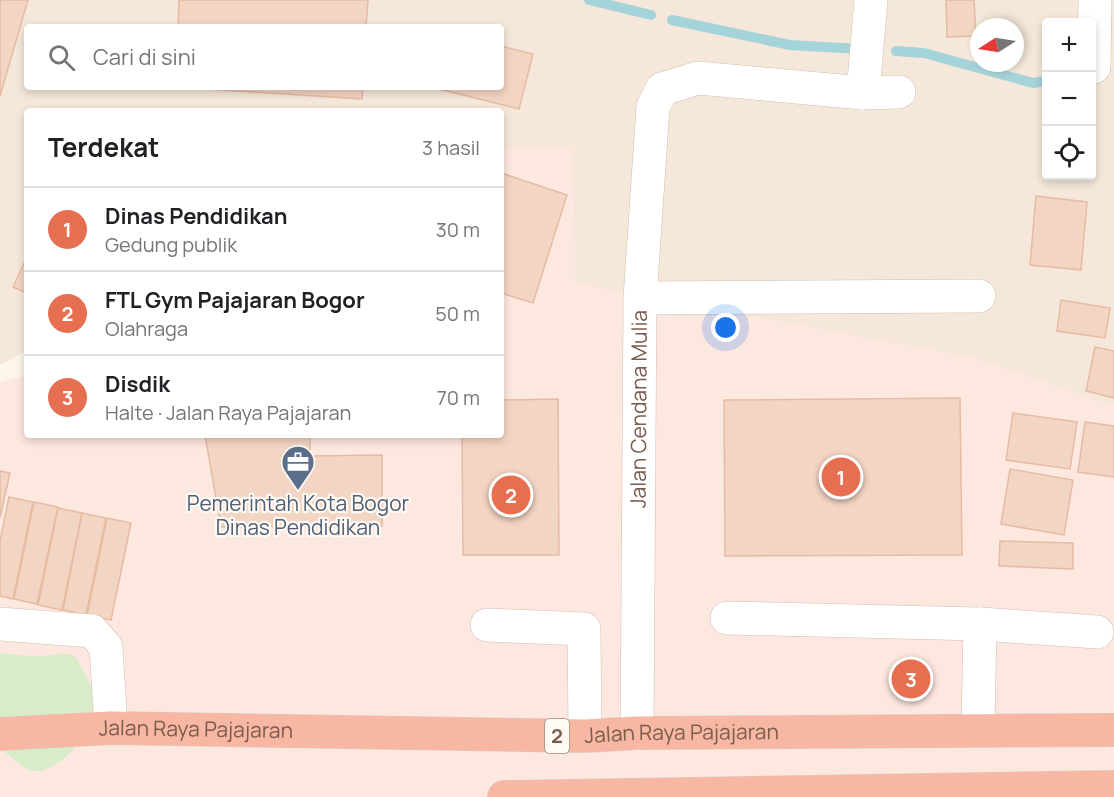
<!DOCTYPE html>
<html lang="id">
<meta charset="utf-8">
<style>
body{margin:0;font-family:Manrope,sans-serif;background:#f2f2f2;color:#202124}
.controls{position:absolute;right:18px;top:18px;display:grid;overflow:hidden;border-radius:6px;box-shadow:0 3px 9px #0003}
.controls button{width:54px;height:54px;display:grid;place-items:center;padding:0;border:0;border-bottom:2px solid #e0e0e0;background:#fff;color:#202124;font:30px sans-serif}
.compass{position:absolute;left:970px;top:18px;width:54px;height:54px;border-radius:50%;background:#fff;box-shadow:0 3px 9px #0003;rotate:258deg}
.you{position:absolute;left:726px;top:328px;width:21px;height:21px;margin:-15px;border:4px solid #fff;border-radius:50%;background:#1a73e8;box-shadow:0 0 0 9px #1a73e833}
.badge{display:grid;place-items:center;width:39px;height:39px;border-radius:50%;background:#e76f51;color:#fff;font-size:20px;font-weight:700}
.pin{position:absolute;translate:-50% -50%;border:3px solid #fff;box-shadow:0 2px 6px #0006}
.list{margin:0;padding:0;list-style:none}
h2{display:flex;justify-content:space-between;align-items:center;height:78px;margin:0;padding:0 24px;font-size:26px}
h2 small{font-size:20px;font-weight:400;color:#757577}
.list li{display:grid;grid-template-columns:39px 1fr auto;gap:18px;align-items:center;box-sizing:border-box;height:84px;padding:0 24px;border-top:2px solid #e0e0e0}
.list b{display:block;font-size:22px;white-space:nowrap}
.list p{margin:0;font-size:20px;white-space:nowrap;color:#757577}
.list em{font-size:20px;font-style:normal;color:#757577}
.icon{flex:none;width:33px;height:33px;fill:none;stroke:currentColor;stroke-width:2;stroke-linecap:round;stroke-linejoin:round}
.map{position:relative;flex:none;width:1114px;height:797px;overflow:hidden}
.search{position:absolute;background:#fff;box-shadow:0 3px 9px #0003;left:24px;top:24px;width:480px;height:66px;display:flex;align-items:center;gap:15px;box-sizing:border-box;padding:0 21px;border-radius:6px;color:#757577;font-size:22px}
.panel{position:absolute;background:#fff;box-shadow:0 3px 9px #0003;left:24px;top:108px;width:480px;height:330px;border-radius:6px}
.map>svg:first-child{display:block}
.residential{fill:#f5e8da;fill-rule:evenodd}
.commercial{fill:#fde8e0}
.green{fill:#d8ecc9}
.lines{fill:none;stroke-linecap:round;stroke-linejoin:round}
.stream{stroke:#a5d3da;stroke-width:10}
.building{fill:#f3d5c3;stroke:#e6bba3;stroke-width:1.5}
.minor-casing{stroke:#d1beb0;stroke-width:34}
.highway-casing{stroke:#dad1cd;stroke-width:34}
.minor{stroke:#fff;stroke-width:33}
.highway{stroke:#f7b7a3;stroke-width:33}
.labels{text-anchor:middle;stroke-width:4.5;stroke-linejoin:round;paint-order:stroke}
.shield{fill:#fffaf3;stroke:#a28b7f;stroke-width:1.5}
.shield-label{font-size:20px;font-weight:bold;fill:#7a5c4d}
.street-label{font-size:21px;fill:#7a5c4d;stroke:#fffaf3}
.service-label{font-size:21px;fill:#4e5e75;stroke:#fffaf3}
</style>
<div class="map">
<svg width="1114" height="797" viewBox="0 0 1114 797">
<rect width="100%" height="100%" fill="#fdf6ec"/>
<path class="residential" d="M0 0H1114V443L792 424 501 234V111H27V351L0 365ZM1046 22H1092V176H1046ZM27 27H501V87H27ZM979 27H1015V63H979Z"/>
<path class="commercial" d="M573 149 575 283 974 358 1114 406V797H0V382L27 375V435H501V150Z"/>
<path class="green" d="M0 653C14 655 27 656 41 656 50 656 61 652 69 654 80 657 80 668 85 675 91 686 100 699 96 714 91 734 58 773 35 771 21 770 12 755 0 749Z"/>
<g class="lines">
<g class="stream">
<path d="M589 0 651 15"/>
<path d="M672 20 790 45 859 49"/>
<path d="M896 51 924 53 1033 83 1046 81"/>
</g>
</g>
<g class="building">
<path d="M0 0H28L0 96Z"/>
<path d="M179 0H368L366 27H178Z"/>
<path d="M946 0H974L976 36 947 37Z"/>
<path d="M501 46 533 54 519 109 431 87H501Z"/>
<path d="M175 87H363L362 99Z"/>
<path d="M501 173 567 195 533 303 501 293Z"/>
<path d="M1036 196 1087 202 1081 270 1030 265Z"/>
<path d="M27 257V293L13 287Z"/>
<path d="M1061 300 1110 308 1105 338 1057 331Z"/>
<path d="M1095 347 1114 351V398L1086 391Z"/>
<path d="M960 398 962 555 725 556 724 400Z"/>
<path d="M558 399 559 555H463L462 435H501V400Z"/>
<path d="M1013 413 1077 422 1070 469 1006 460Z"/>
<path d="M1085 422 1114 426V477L1078 472Z"/>
<path d="M205 435H310V456L382 455V526L221 527Z"/>
<path d="M1010 469 1073 480 1064 535 1001 524Z"/>
<path d="M0 471 10 473 0 518Z"/>
<path d="M9 497 33 502 13 599 0 596V541Z"/>
<path d="M34 502 58 507 37 604 14 599Z"/>
<path d="M58 508 82 513 62 610 38 605Z"/>
<path d="M82 513 106 518 86 615 63 610Z"/>
<path d="M107 518 131 523 111 620 87 615Z"/>
<path d="M1000 541 1073 543V569L999 566Z"/>
</g>
<g class="lines">
<defs>
<g id="minor">
<path d="M1094 67 1095 0"/>
<path d="M863 93 871 0"/>
<path d="M640 298 979 296"/>
<path d="M727 618 980 624 978 731"/>
<path d="M0 624 92 631 106 647 111 728"/>
<path d="M980 624 1097 632"/>
<path d="M487 625 584 629 585 736"/>
<path id="s1" d="M637 733 640 298 653 107 662 89 698 78 863 93 899 92"/>
</g>
<g id="highway">
<path id="s2" d="M0 734 111 728 585 736 637 733 1114 730"/>
<path d="M504 797 1114 787"/>
</g>
</defs>
<use href="#minor" class="minor-casing"/>
<use href="#highway" class="highway-casing"/>
<use href="#minor" class="minor"/>
<use href="#highway" class="highway"/>
</g>
<defs>
<symbol id="office-pin" viewBox="-11 -11 22 30"><path d="M0 17L-7.5 6A9.5 9.5 0 1 1 7.5 6Z" fill="#5c6f8a" stroke="#fffaf3"/><path d="M-6-3h4V-5.5h4V-3h4V5H-6ZM-1-4.5V-3h2v-1.5ZM-6 0V1H6V0Z" fill="#fff"/></symbol>
</defs>
<g fill-rule="evenodd">
<use href="#office-pin" x="279" y="443" width="38" height="52"/>
</g>
<g class="labels">
<rect class="shield" x="545" y="719" width="24" height="34" rx="4.5"/>
<g class="shield-label">
<text x="557" y="743">2</text>
</g>
<g class="street-label">
<text dy="7" stroke="none"><textPath href="#s1" startOffset="324">Jalan Cendana Mulia</textPath></text>
<text dy="7" stroke="none"><textPath href="#s2" startOffset="196">Jalan Raya Pajajaran</textPath></text>
<text dy="7" stroke="none"><textPath href="#s2" startOffset="682">Jalan Raya Pajajaran</textPath></text>
</g>
<g class="service-label">
<text x="298" y="511">Pemerintah Kota Bogor<tspan x="298" dy="24">Dinas Pendidikan</tspan></text>
</g>
</g>
</svg>
<div class="controls">
<button>+</button>
<button>−</button>
<button><svg class="icon" aria-label="locate" viewBox="0 0 24 24"><circle cx="12" cy="12" r="6"/><path d="M12 2v4M12 18v4M2 12h4M18 12h4"/></svg></button>
</div>
<svg class="compass" viewBox="-18 -18 36 36"><path d="M0-13l5 13h-10z" fill="#e53935"/><path d="M0 13l5-13h-10z" fill="#757577"/></svg>
<div class="you"></div>
<div class="pin badge" style="left:841px;top:477px">1</div>
<div class="pin badge" style="left:511px;top:495px">2</div>
<div class="pin badge" style="left:911px;top:679px">3</div>
<div class="search"><svg class="icon" aria-label="search" viewBox="0 0 24 24"><circle cx="10" cy="10" r="6"/><path d="M15 15l6 6"/></svg>Cari di sini</div>
<section class="panel">
<h2>Terdekat<small>3 hasil</small></h2>
<ul class="list">
<li><span class="badge">1</span><div><b>Dinas Pendidikan</b><p>Gedung publik</p></div><em>30 m</em></li>
<li><span class="badge">2</span><div><b>FTL Gym Pajajaran Bogor</b><p>Olahraga</p></div><em>50 m</em></li>
<li><span class="badge">3</span><div><b>Disdik</b><p>Halte · Jalan Raya Pajajaran</p></div><em>70 m</em></li>
</ul>
</section>
</div>
